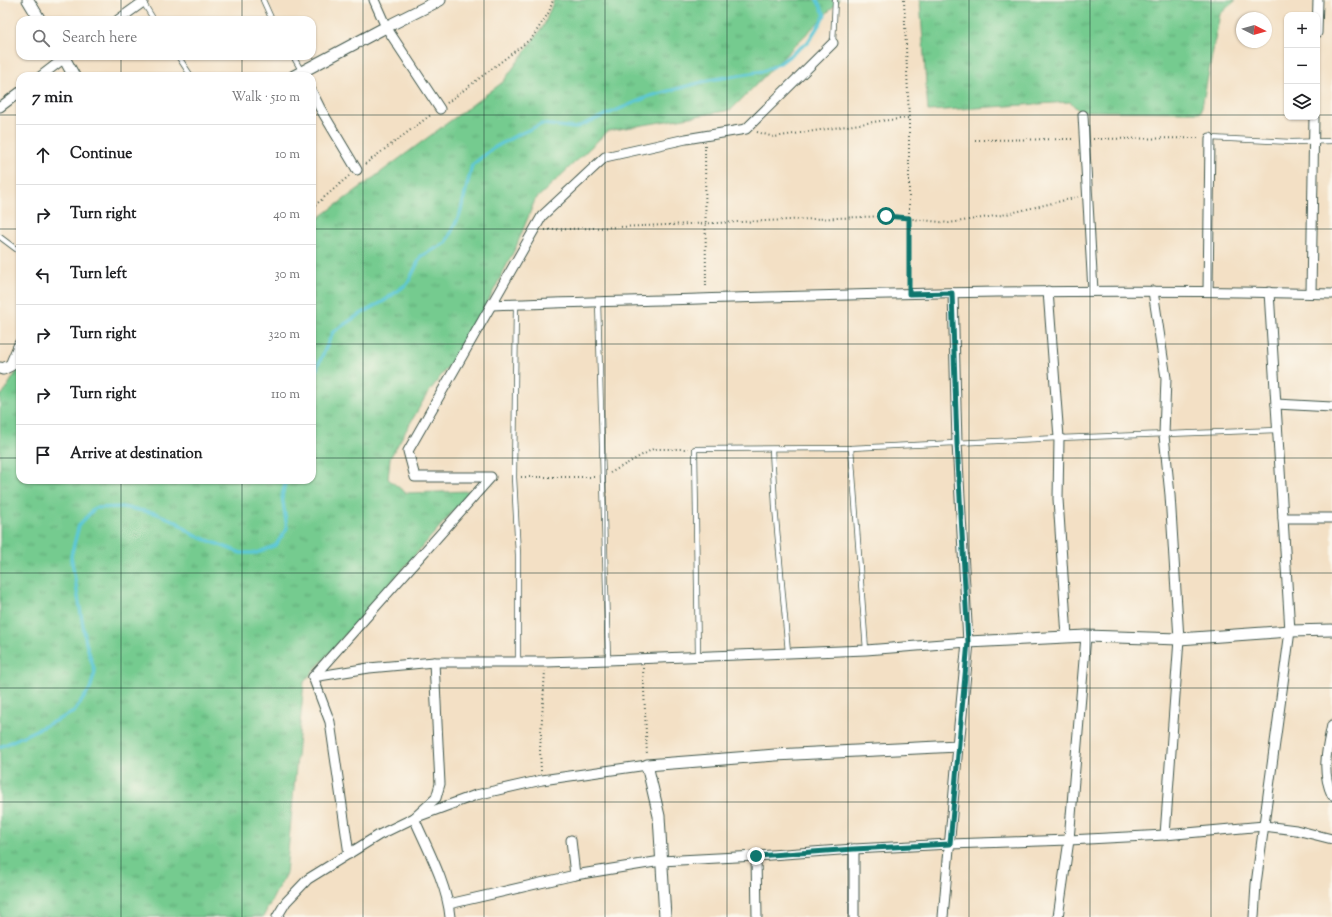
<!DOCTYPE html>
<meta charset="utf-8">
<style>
body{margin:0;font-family:"Sorts Mill Goudy",serif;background:#f6f6f6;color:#202124}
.controls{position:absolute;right:12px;top:12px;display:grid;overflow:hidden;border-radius:8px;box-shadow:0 1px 3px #0004}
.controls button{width:36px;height:36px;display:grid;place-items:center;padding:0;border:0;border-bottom:1px solid #e0e0e0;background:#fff;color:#202124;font:20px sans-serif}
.compass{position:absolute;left:1236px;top:12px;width:36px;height:36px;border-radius:50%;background:#fff;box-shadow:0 1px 3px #0004;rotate:95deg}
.stop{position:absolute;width:12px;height:12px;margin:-9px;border:3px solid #0f766e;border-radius:50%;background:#fff}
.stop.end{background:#0f766e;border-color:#fff;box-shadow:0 1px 4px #0008}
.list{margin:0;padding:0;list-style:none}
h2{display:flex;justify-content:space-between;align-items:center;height:52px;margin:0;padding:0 16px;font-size:17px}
h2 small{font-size:13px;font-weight:400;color:#757577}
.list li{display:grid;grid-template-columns:26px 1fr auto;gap:12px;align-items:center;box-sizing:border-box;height:60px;padding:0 16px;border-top:1px solid #e0e0e0}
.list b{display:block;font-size:15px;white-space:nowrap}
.list em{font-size:13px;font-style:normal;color:#757577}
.icon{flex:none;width:22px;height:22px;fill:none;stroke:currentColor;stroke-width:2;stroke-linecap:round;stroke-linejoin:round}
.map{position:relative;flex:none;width:1332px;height:917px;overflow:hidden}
.search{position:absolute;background:#fff;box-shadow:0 1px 3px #0004;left:16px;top:16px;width:300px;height:44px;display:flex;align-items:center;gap:10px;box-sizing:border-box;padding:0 14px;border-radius:12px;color:#757577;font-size:15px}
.panel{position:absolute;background:#fff;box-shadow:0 1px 3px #0004;left:16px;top:72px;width:300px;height:412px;border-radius:12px}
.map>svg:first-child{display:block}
.grass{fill:url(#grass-tufts);stroke:#4a8462}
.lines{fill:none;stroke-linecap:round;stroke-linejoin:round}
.stream{stroke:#5cc7d6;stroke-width:3.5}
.service-casing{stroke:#3f554a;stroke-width:6}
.minor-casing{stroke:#3f554a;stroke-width:11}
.tertiary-casing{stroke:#3f554a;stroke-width:13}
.path{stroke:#3f554a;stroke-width:2;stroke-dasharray:1 3;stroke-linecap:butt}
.service{stroke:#fff;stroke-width:4.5}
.minor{stroke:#fff;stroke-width:9}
.tertiary{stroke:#fff;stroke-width:11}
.route{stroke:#0f766e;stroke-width:5}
.grid{fill:none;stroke:#1f3d34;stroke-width:1;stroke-opacity:0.55}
</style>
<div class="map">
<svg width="1332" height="917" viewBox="0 0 1332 917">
<defs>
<pattern id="grass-tufts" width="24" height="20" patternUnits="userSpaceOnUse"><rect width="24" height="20" fill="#75cb8f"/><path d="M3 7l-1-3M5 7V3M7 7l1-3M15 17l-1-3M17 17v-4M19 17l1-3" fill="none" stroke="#5fa676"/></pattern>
</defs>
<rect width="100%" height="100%" fill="#fbf7ec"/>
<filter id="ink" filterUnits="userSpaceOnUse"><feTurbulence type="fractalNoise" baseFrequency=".025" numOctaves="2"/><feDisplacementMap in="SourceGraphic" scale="8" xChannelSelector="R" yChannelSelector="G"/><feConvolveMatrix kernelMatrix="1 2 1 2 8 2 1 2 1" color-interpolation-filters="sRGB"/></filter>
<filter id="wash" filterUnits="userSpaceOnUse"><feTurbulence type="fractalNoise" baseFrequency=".012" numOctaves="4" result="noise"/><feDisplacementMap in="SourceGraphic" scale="16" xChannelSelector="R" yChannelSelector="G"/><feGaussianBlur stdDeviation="0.9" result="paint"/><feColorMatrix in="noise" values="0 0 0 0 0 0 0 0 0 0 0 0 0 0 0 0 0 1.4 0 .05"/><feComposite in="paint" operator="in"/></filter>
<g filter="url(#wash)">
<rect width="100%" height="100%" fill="#f3e0c5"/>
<g class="grass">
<path d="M554 0H840L731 110 608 131 535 200 516 247 470 337 426 396 390 458 388 479 406 493 471 491 304 682 286 873 263 917H0V395H2L20 366V480H312V223L503 82 544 25Z"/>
<path d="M920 0H1236L1220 14 1201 112 1079 111 1070 102 928 111Z"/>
</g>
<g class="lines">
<g class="stream">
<path d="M312 387 318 365 333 332 357 316 384 301 408 283 421 256 446 243 460 214 472 165 492 149 517 135 542 124 575 128 650 96 710 80 764 71 780 63 808 42 825 15 817 0"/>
<path d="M0 747 74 712 90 689 95 672 86 643 71 556 79 525 95 508 122 507 155 513 175 521 194 535 241 553H257L276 545 287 528 282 496 286 480"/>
</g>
</g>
</g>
<g filter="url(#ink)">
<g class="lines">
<defs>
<g id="service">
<path d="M263 0 272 20"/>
<path d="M143 2 154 20"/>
<path d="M833 43 835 0"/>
<path d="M178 56 191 76"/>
<path d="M293 56 302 72"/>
<path d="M1210 138 1292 142 1332 141"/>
<path d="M0 237 20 252"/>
<path d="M598 302 608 660"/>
<path d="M516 304 514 477 518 555V662"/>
<path d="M851 448 866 650"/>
<path d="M772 449 775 507 788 652"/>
<path d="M698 656 695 449 851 448 1059 438 1278 430"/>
</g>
<g id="minor">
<path d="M374 0 386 27 440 109"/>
<path d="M118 20 143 2"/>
<path d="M1317 33 1318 0"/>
<path d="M41 76 67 56"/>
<path d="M312 92 320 108 357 170"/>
<path d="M0 107 20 92"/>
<path d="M1083 115 1093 291"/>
<path d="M1048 291 1059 438 1058 499 1067 637"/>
<path d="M1153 291 1166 378 1164 435 1170 495 1179 639 1165 835"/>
<path d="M1208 291 1210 138"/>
<path d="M1311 293 1314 117"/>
<path d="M492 305C772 297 1052 286 1332 294"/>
<path d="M1276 404 1332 407"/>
<path d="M1283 518H1332"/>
<path d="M434 662 440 784 436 798 414 818C427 848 447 884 450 917"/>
<path d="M313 677 369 668 434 662H546L608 660 866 650 968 642 957 443 953 293"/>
<path d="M1332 725C1327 749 1321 771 1332 795"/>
<path d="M571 840 575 875"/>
<path d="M854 849V917"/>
<path d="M349 854 330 722 313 677 491 477H415L408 451 542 216 605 157 686 139 746 129 833 43"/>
<path d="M756 856 757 917"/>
<path d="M449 904 575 875 661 861 756 856 854 849 950 844 1069 840 1165 835 1264 826 1296 830 1332 839"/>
<path d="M277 917 286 902 308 879 379 835 414 818 476 795 542 780 647 765"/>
<path d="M943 917 958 746"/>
<path d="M1058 917 1069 840 1086 636"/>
<path d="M1254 917 1256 884 1290 631 1269 292"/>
</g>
<g id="tertiary">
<path d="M28 0 40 20"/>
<path d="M63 56 74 76"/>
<path d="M294 76 386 27 440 0"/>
<path d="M0 368 3 369 11 365 20 344"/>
<path d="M665 917 659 816 647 765 775 755 958 746 968 642 1086 636 1179 639 1290 631 1332 630"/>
</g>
</defs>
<use href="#service" class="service-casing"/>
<use href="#minor" class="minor-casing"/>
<use href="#tertiary" class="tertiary-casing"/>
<g class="path">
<path d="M904 0 909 118V283"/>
<path d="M447 103 532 38 549 12 553 0"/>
<path d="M757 132 774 137 880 121 909 118"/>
<path d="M1093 139 1200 138"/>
<path d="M975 140 1074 139"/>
<path d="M705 145 706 289"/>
<path d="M365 164 432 114"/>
<path d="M312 208 349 176"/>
<path d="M545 230 886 216 949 223 1002 215 1078 197"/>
<path d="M610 473 653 449H688"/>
<path d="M521 477H595"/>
<path d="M643 668 647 755"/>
<path d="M541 771 540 750 545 671"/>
</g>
<use href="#service" class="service"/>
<use href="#minor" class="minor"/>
<use href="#tertiary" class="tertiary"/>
</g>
</g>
<g class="lines" filter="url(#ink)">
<path class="route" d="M756 856 854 849 950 844 968 642 957 443 952 293 909 294V218L886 216"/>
</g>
<path class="grid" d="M121 0V20M242 0V20M363 0V917M484 0V917M605 0V917M727 0V917M848 0V917M969 0V917M1090 0V917M1211 0V917M121 56V76M242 56V76M0 115H20M312 115H1287M1317 115H1332M0 229H20M312 229H1332M0 344H20M312 344H1332M0 458H20M312 458H1332M121 480V917M242 480V917M0 573H1332M0 688H1332M0 802H1332"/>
</svg>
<div class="controls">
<button>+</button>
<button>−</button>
<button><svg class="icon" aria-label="layers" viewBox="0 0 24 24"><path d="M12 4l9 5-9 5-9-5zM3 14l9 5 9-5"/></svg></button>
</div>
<svg class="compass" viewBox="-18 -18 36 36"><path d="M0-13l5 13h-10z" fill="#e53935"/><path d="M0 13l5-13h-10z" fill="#757577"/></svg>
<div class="stop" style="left:886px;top:216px"></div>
<div class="stop end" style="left:756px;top:856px"></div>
<div class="search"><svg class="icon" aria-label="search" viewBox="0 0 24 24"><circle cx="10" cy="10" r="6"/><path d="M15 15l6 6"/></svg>Search here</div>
<section class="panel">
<h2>7 min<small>Walk · 510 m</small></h2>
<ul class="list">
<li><svg class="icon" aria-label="ahead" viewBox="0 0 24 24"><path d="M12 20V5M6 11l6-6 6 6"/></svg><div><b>Continue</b></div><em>10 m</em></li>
<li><svg class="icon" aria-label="right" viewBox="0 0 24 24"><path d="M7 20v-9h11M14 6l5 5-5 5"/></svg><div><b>Turn right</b></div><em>40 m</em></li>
<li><svg class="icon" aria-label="left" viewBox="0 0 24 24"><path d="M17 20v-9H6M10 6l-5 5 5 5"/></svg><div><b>Turn left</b></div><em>30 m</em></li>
<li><svg class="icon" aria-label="right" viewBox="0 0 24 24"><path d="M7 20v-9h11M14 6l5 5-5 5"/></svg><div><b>Turn right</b></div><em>320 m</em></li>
<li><svg class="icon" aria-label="right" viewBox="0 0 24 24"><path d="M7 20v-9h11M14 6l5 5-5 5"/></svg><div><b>Turn right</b></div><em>110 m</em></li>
<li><svg class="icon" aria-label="arrive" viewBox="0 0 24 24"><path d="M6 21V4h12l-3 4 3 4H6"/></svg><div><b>Arrive at destination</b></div></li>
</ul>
</section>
</div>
